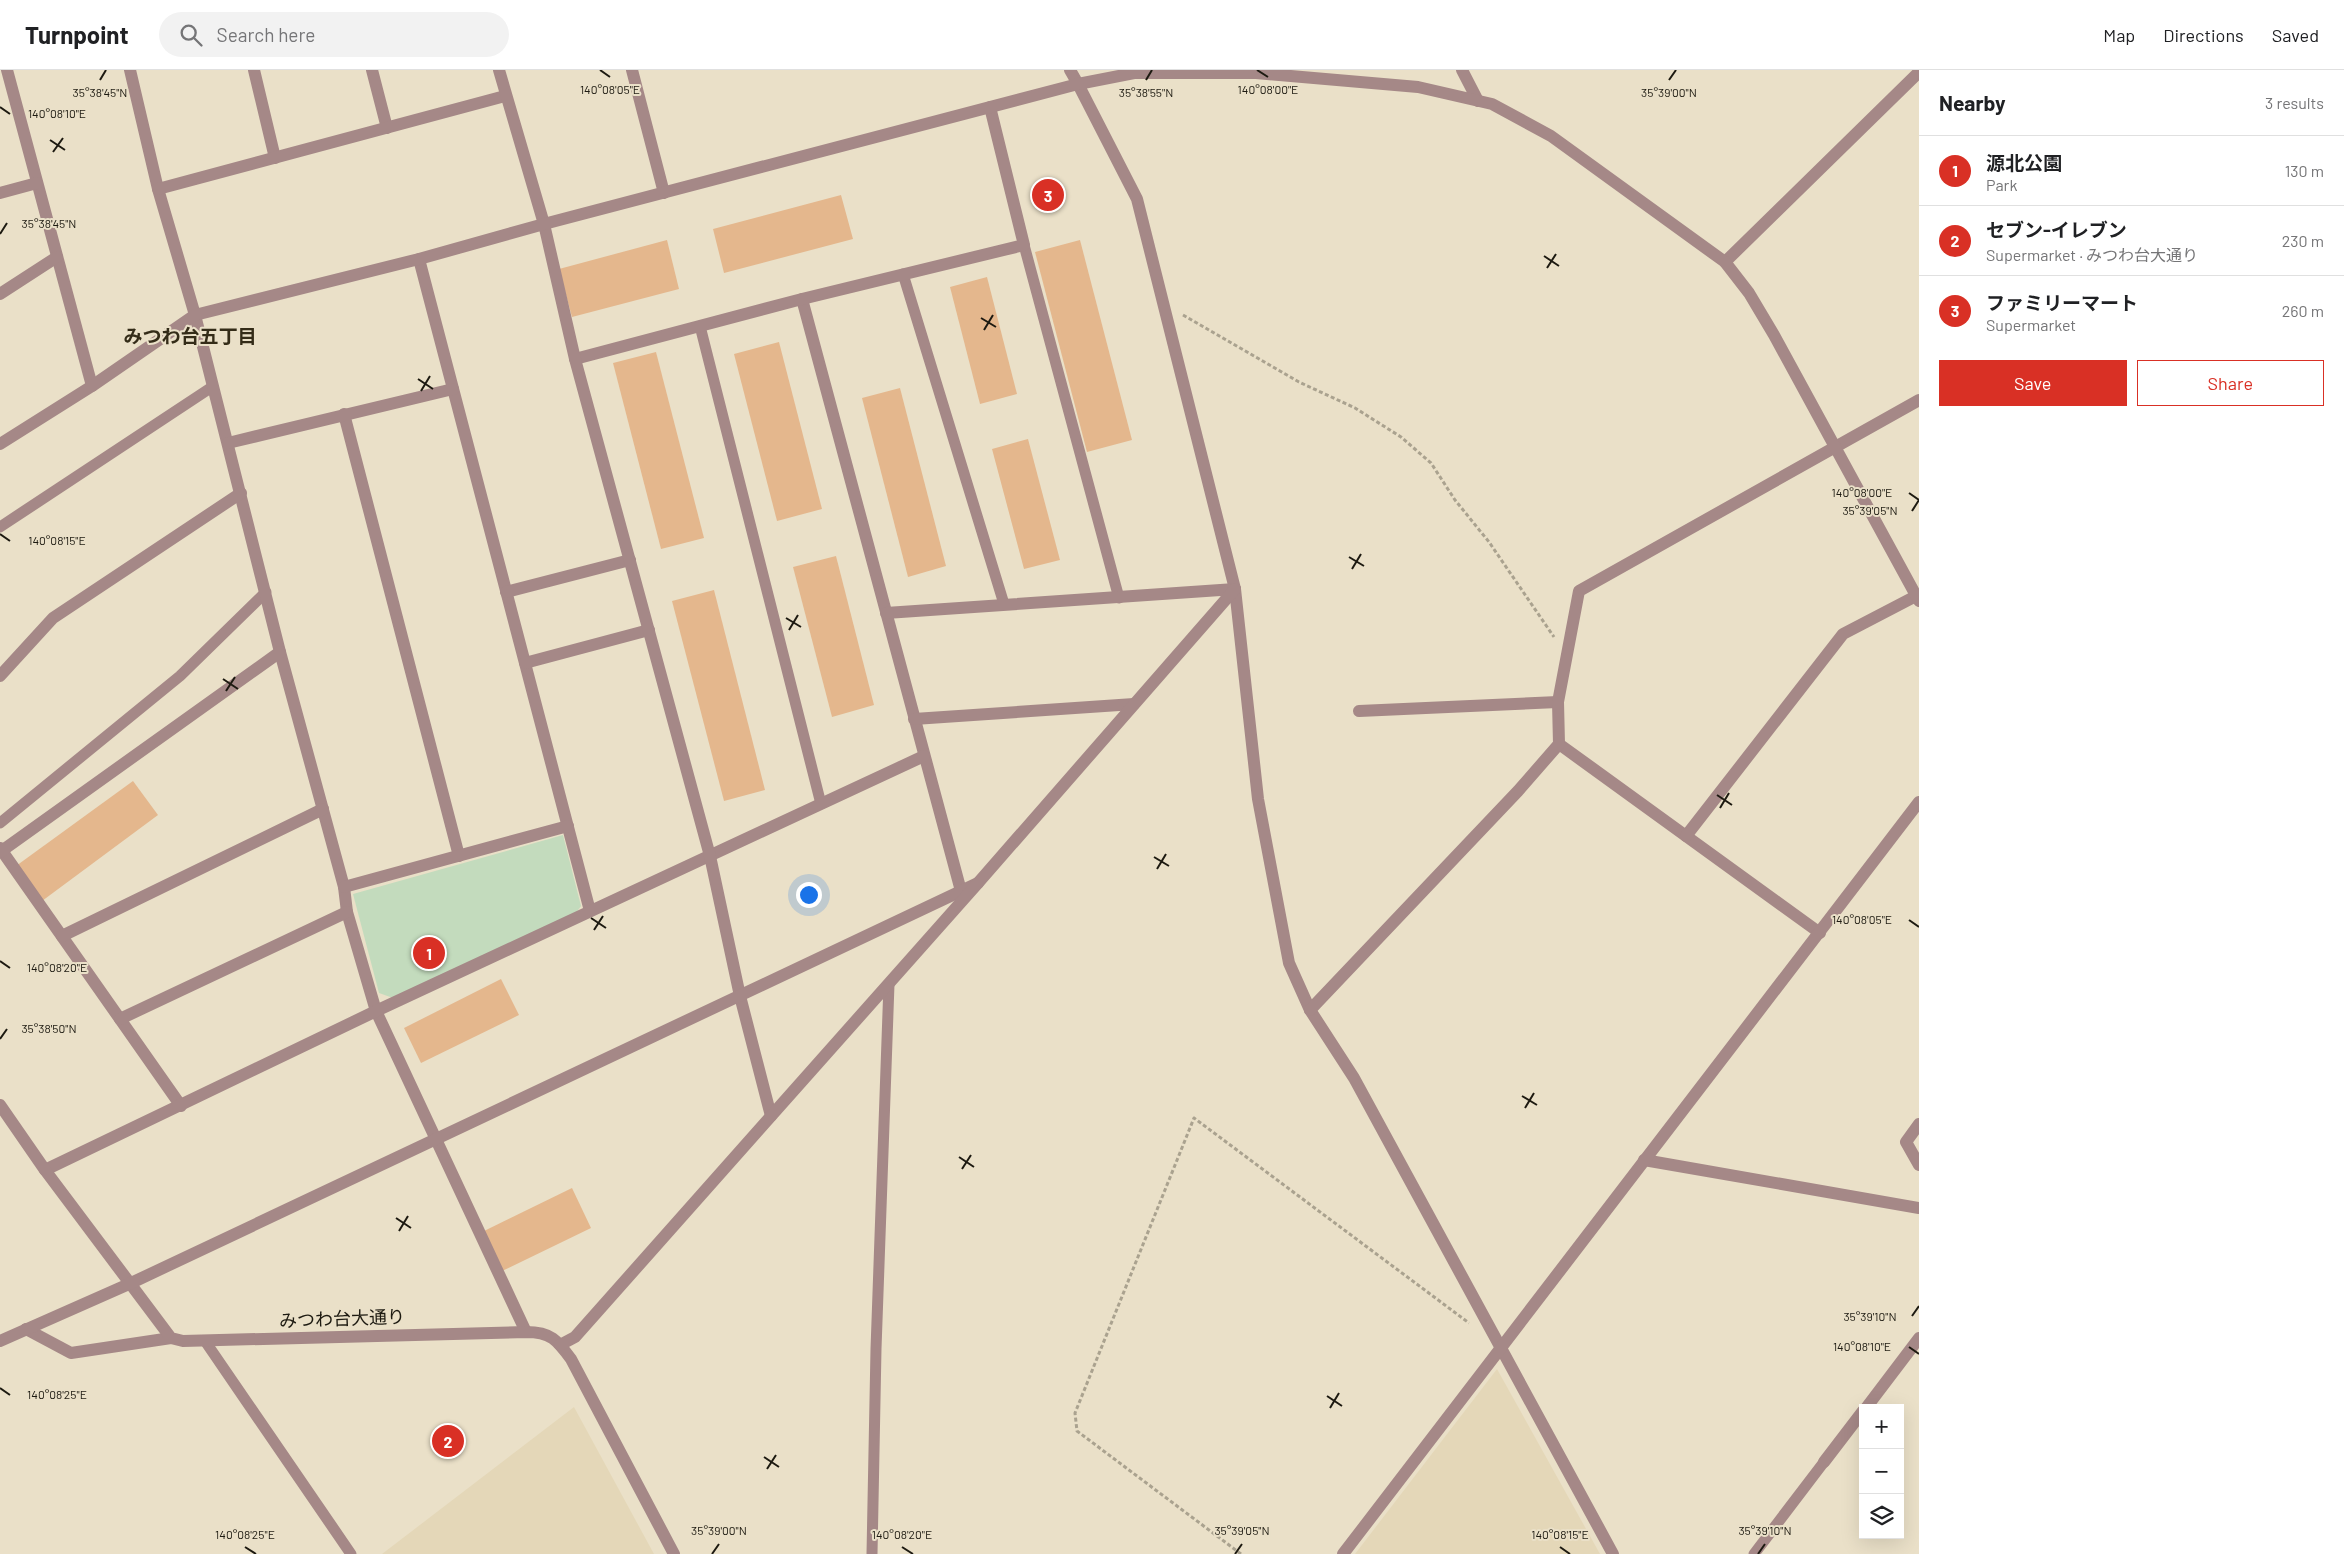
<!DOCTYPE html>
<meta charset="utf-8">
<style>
body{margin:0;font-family:Barlow,"Noto Sans JP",sans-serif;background:#f2f2f2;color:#202124}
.controls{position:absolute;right:15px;bottom:15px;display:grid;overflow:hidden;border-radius:0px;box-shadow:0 5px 20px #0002}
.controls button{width:45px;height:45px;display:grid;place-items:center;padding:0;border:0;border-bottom:1px solid #e0e0e0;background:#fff;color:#202124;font:25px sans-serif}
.you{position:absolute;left:808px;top:824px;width:18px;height:18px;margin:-12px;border:4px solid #fff;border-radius:50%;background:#1a73e8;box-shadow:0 0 0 8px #1a73e833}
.badge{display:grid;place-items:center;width:32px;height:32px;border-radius:50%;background:#d93025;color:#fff;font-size:16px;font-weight:700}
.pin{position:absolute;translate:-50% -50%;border:2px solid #fff;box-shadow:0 1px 5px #0006}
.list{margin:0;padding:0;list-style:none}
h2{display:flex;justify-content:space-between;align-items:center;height:65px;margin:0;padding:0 20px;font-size:21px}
h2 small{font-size:16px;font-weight:400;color:#757577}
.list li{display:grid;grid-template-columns:32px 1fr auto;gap:15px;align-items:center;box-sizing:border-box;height:70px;padding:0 20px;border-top:1px solid #e0e0e0}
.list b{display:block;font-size:19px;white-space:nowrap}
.list p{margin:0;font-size:16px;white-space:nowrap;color:#757577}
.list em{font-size:16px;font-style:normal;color:#757577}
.actions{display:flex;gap:10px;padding:15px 20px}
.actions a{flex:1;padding:11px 0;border:1px solid #d93025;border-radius:0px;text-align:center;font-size:18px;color:#d93025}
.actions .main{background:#d93025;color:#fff}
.icon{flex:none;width:28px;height:28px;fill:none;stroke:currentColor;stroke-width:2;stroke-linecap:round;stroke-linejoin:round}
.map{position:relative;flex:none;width:1919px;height:1484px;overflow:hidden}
header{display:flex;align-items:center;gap:30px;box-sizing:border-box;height:70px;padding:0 25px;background:#fff;border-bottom:1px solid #e0e0e0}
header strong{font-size:24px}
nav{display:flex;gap:28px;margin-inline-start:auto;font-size:18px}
.search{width:350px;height:45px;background:#f2f2f2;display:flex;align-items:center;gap:12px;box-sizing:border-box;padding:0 18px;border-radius:28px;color:#757577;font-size:19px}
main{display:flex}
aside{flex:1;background:#fff}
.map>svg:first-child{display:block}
.built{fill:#e4d7b8}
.green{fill:#c3dbbd}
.building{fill:#e4b78d}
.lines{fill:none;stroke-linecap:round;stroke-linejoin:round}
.path{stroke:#aaa28f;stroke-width:3;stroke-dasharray:4 2.5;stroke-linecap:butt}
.service{stroke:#a58887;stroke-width:11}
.minor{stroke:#a58887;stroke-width:12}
.tertiary{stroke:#a58887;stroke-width:12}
.ticks{fill:none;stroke:#1d1a11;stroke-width:2}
.labels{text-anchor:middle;stroke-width:4;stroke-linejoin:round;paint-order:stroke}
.street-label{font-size:18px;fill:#1d1a11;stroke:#eae0c8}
.neighbourhood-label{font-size:19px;font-weight:bold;fill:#342c18;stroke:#eae0c8}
.ticks-label{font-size:12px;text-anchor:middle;fill:#1d1a11;stroke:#eae0c8;stroke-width:4;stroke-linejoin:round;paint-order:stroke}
</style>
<header>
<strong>Turnpoint</strong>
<div class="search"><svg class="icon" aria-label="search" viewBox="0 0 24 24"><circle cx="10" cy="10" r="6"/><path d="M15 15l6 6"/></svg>Search here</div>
<nav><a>Map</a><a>Directions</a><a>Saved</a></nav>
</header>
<main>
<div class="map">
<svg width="1919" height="1484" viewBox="0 0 1919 1484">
<rect width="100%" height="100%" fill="#eae0c8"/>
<g class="built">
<path d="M1497 1299 1600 1484H1355Z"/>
<path d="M574 1337 654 1484H382Z"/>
</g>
<path class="green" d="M563 765 581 836 576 843 393 928 379 923 353 824Z"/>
<g class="building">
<path d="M841 125 853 169 724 203 713 159Z"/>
<path d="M667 170 679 219 572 247 559 199Z"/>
<path d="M1080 170 1132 370 1087 382 1035 182Z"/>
<path d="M987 207 1017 324 980 334 950 217Z"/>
<path d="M779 272 822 439 777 451 734 284Z"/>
<path d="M656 282 704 468 661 479 613 293Z"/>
<path d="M900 318 946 496 908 507 862 328Z"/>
<path d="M1028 369 1060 490 1024 499 992 379Z"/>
<path d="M836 486 874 635 832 647 793 497Z"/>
<path d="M714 520 765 720 724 731 672 531Z"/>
<path d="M133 711 158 745 42 831 16 796Z"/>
<path d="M501 909 519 945 421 993 404 958Z"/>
<path d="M572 1118 591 1158 500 1202 482 1162Z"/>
</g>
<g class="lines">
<g class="path">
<path d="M1183 245 1299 312 1355 338 1401 367 1431 393 1455 430 1489 472 1554 567"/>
<path d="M1241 1484 1077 1361 1075 1343 1194 1048 1469 1253"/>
</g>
<g class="service">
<path d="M1024 175 1119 528"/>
<path d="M903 204 1004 534"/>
<path d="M700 256 821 734"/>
<path d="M0 457 212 317"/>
<path d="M0 753 180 606 266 522"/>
<path d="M205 1271 351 1484"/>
<path d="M872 1484 876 1279 889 914"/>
<path d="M1754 1484 1824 1392"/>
</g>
<g class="minor">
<path d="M7 0 92 316"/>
<path d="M130 0 158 119 195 245 280 582 344 817 347 842 376 941 526 1262"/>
<path d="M254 0 275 88"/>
<path d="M372 0 387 58"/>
<path d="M632 0 664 123"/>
<path d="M1462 0 1478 31"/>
<path d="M1078 14 1137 129 1235 519 1258 729 1289 893 1310 940 1354 1008 1613 1484"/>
<path d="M158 119 505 26"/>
<path d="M0 123 37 113"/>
<path d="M419 189 590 841"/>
<path d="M1725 192 1919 2"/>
<path d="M0 224 57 187"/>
<path d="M802 229 961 821"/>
<path d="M575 289 802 229 1024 175 990 37"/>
<path d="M344 344 459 786"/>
<path d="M228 373 453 319"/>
<path d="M506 522 630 490"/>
<path d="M886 543 1235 519"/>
<path d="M525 593 649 560"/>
<path d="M0 606 53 548 241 423"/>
<path d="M1359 641 1558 632"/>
<path d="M914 649 1134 634"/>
<path d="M1559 674 1820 863"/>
<path d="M1686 766 1843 564 1916 526"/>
<path d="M0 778 181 1036"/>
<path d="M0 782 280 582"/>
<path d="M344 817 568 756"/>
<path d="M62 866 323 739"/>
<path d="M740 926 771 1046"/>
<path d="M1310 940 1518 721 1559 674 1558 632 1579 521 1919 330"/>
<path d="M120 949 347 842"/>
<path d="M1919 1054 1906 1072 1919 1095"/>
<path d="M1644 1090 1919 1138"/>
<path d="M45 1100 376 941 924 686"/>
<path d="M26 1259 71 1283 171 1268"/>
<path d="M1866 1338 1919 1268"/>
<path d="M1824 1392 1863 1341"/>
</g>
<g class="tertiary">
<path d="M499 0 544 154 575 289 710 786 740 926"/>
<path d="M1070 0 1078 14"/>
<path d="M0 374 92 316 195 245 419 189 544 154 1078 14 1134 3H1256L1418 17 1492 34 1551 66 1725 192 1749 223 1774 265 1919 531"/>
<path d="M0 1035 45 1100 171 1268 183 1271 526 1262C551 1262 557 1270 571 1289L674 1484"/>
<path d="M0 1271 129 1214 978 813"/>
<path d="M560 1275 575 1267 978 813 1235 519"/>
<path d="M1343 1484 1919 732"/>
</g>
</g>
<path class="ticks" d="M600 0 610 7M1257 0 1268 7M100 10 106 0M1146 10 1152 0M1669 10 1676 0M0 37 10 44M50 70 65 80M53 82 63 68M0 164 7 153M1544 186 1559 196M1547 198 1556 184M981 248 996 257M984 260 993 245M418 309 433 319M421 321 430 306M1909 423 1919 430M1912 441 1919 430M0 464 10 471M1349 487 1364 496M1352 499 1361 484M786 548 801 557M789 560 798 545M223 609 238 619M226 621 235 607M1717 725 1732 735M1720 738 1729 723M1154 787 1169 796M1157 799 1166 784M591 848 606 858M1909 850 1919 857M594 860 603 846M0 891 10 898M0 969 7 959M1522 1026 1537 1035M1525 1038 1534 1023M959 1087 974 1097M962 1099 971 1085M396 1148 411 1158M399 1161 408 1146M1912 1246 1919 1236M1909 1277 1919 1284M0 1318 10 1325M1327 1326 1342 1336M1330 1338 1339 1323M764 1387 779 1397M767 1399 776 1385M245 1477 256 1484M902 1477 913 1484M1560 1477 1570 1484M712 1484 719 1474M1235 1484 1242 1474M1758 1484 1765 1474"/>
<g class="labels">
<g class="street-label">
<text transform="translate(342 1249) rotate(-2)" y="6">みつわ台大通り</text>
</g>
<g class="neighbourhood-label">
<text x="190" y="273">みつわ台五丁目</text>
</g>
</g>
<g class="ticks-label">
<text x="1268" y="24">140°08'00"E</text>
<text x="610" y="24">140°08'05"E</text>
<text x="100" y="27">35°38'45"N</text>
<text x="1146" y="27">35°38'55"N</text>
<text x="1669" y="27">35°39'00"N</text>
<text x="57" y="48">140°08'10"E</text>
<text x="49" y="158">35°38'45"N</text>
<text x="1862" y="427">140°08'00"E</text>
<text x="1870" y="445">35°39'05"N</text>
<text x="57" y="475">140°08'15"E</text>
<text x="1862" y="854">140°08'05"E</text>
<text x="57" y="902">140°08'20"E</text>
<text x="49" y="963">35°38'50"N</text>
<text x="1870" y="1251">35°39'10"N</text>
<text x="1862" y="1281">140°08'10"E</text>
<text x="57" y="1329">140°08'25"E</text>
<text x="719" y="1465">35°39'00"N</text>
<text x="1242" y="1465">35°39'05"N</text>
<text x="1765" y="1465">35°39'10"N</text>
<text x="245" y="1469">140°08'25"E</text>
<text x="902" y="1469">140°08'20"E</text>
<text x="1560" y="1469">140°08'15"E</text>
</g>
</svg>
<div class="controls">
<button>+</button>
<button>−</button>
<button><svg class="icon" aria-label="layers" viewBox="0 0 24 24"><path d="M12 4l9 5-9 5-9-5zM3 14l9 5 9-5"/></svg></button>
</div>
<div class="you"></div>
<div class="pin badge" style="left:429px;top:883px">1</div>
<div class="pin badge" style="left:448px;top:1371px">2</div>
<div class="pin badge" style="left:1048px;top:125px">3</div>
</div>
<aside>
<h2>Nearby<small>3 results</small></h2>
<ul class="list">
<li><span class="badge">1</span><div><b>源北公園</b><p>Park</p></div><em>130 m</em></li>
<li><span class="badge">2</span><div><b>セブン-イレブン</b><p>Supermarket · みつわ台大通り</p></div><em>230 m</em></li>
<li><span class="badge">3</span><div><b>ファミリーマート</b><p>Supermarket</p></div><em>260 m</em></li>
</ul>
<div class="actions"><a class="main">Save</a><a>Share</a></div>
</aside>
</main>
